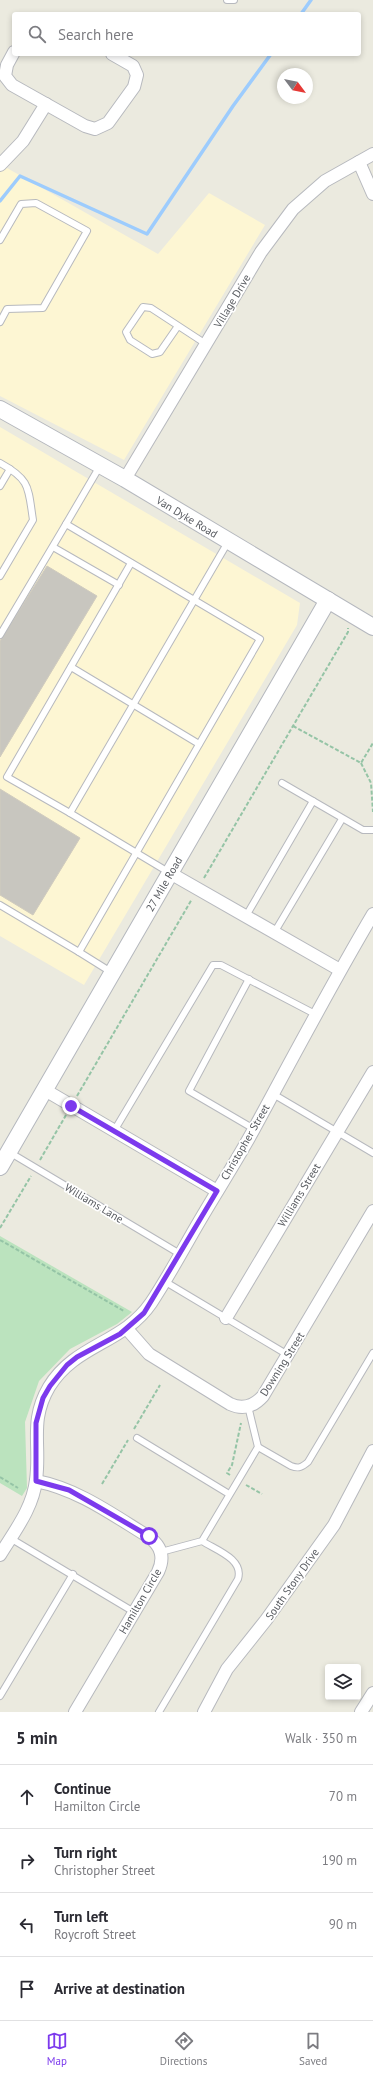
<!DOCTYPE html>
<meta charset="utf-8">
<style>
body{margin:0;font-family:"PT Sans",sans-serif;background:#f2f2f3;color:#2b2b33}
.controls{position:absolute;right:12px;bottom:12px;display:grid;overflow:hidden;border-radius:4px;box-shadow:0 2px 6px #0003}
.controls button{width:36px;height:36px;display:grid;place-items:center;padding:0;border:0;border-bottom:1px solid #e1e1e2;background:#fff;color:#2b2b33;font:20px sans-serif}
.compass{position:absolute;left:277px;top:68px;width:36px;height:36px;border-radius:50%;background:#fff;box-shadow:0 2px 6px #0003;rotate:122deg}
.stop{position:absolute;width:12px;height:12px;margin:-9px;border:3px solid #7c3aed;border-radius:50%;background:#fff}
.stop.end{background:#7c3aed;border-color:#fff;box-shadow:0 1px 4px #0008}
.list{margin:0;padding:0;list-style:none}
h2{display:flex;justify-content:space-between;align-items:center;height:52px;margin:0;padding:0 16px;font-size:17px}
h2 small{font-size:13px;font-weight:400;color:#7c7c81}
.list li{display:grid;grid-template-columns:26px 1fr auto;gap:12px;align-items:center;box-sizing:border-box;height:64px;padding:0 16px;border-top:1px solid #e1e1e2}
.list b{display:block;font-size:15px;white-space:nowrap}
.list p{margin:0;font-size:13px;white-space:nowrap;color:#7c7c81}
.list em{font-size:13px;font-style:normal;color:#7c7c81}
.icon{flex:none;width:22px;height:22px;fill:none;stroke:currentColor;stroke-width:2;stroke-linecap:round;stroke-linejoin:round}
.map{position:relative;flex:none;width:373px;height:1712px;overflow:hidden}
.search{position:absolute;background:#fff;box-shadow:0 2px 6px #0003;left:12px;right:12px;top:12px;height:44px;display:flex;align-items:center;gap:10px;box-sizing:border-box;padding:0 14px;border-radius:4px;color:#7c7c81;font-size:15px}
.sheet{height:308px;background:#fff}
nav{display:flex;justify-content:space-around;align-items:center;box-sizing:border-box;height:56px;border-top:1px solid #e1e1e2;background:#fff;font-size:11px;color:#7c7c81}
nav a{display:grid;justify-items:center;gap:2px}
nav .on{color:#7c3aed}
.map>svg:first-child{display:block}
.commercial{fill:#fdf6d3}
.green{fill:#bbe3be}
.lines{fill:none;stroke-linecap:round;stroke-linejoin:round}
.stream{stroke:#9dccfd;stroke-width:3.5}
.building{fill:#c8c6bf;stroke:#d0cbbe}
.lane-casing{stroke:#b7b9be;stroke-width:8}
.street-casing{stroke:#b7b9be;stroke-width:14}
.secondary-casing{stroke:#b5b8be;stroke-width:18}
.path{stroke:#95c4a6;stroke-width:2;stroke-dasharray:4 2;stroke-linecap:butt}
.lane{stroke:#fff;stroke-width:6}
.street{stroke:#fff;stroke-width:12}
.secondary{stroke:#fff;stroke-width:16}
.route{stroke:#7c3aed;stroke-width:5}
.labels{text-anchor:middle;stroke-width:3.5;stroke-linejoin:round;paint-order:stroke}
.street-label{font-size:11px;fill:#585b60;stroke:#fff}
</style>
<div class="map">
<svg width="373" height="1712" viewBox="0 0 373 1712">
<rect width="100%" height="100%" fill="#ebeadf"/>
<g class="commercial">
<path d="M0 164 158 254 209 193 265 225 124 460 0 396Z"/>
<path d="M0 427 300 603 297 625 84 985 0 936Z"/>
</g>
<path class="green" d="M0 1236 132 1312 117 1324 70 1349 39 1381 25 1422 27 1488 22 1496 0 1483Z"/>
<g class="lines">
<g class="stream">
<path d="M301 14 311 0"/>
<path d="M0 201 20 176 147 234 233 106 271 54"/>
</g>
</g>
<g class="building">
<path d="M47 566 97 596 0 757V641Z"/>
<path d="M0 789 80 838 33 915 0 895Z"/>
</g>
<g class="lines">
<defs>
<g id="lane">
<path d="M227 0H234"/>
<path d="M0 240 21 204 36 203 87 231 43 308 7 309 0 322"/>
<path d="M178 326 160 352 152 354 130 340 126 332 143 307 151 308 206 344"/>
<path d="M0 463C31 480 28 488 33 520L0 576"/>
<path d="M0 486 10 469"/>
<path d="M66 524 100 466"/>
<path d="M53 547 119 585"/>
<path d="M0 635 66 524 260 639 79 952 0 905"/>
<path d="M71 667 199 744"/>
<path d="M282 783 363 830H373"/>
<path d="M70 813 7 777 131 563"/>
<path d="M170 873 70 813 228 542"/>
<path d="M246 916 313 801"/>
<path d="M274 933 342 819"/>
<path d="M79 952 111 972"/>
<path d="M249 979 189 1091 254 1129"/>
<path d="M273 1094 373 1153"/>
<path d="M114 1131 213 965H221L315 1014"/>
<path d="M9 1152 180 1254"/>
<path d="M164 1281 288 1355"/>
<path d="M137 1438 229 1494"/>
<path d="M258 1447 291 1466C299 1469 302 1467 308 1462L373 1353"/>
<path d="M10 1538 134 1612"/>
<path d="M161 1552 202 1541 258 1447 248 1406"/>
<path d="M0 1696 73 1574"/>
<path d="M159 1712 238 1579C244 1559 216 1550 202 1541"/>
</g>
<g id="street">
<path d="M14 52 7 65 5 76 12 85 85 126 95 129 108 123 134 87 137 75 133 66 112 54"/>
<path d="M359 162 373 194"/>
<path d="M0 165 23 141 46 104"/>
<path d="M125 479 261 252 293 209 325 181 373 154"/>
<path d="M170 873 340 970"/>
<path d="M45 1090 217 1191"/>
<path d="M226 1318 373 1072"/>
<path d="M127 1329 149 1354 230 1404C243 1410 254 1406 263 1396L373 1211"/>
<path d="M36 1481C78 1489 113 1515 149 1537 161 1546 165 1557 158 1572L75 1712"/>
<path d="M0 1555C14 1532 33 1508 36 1480 41 1445 29 1421 49 1387 75 1344 123 1344 151 1303 167 1279 181 1253 196 1227 215 1194 236 1162 254 1129 293 1057 331 985 373 914"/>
<path d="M204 1712 227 1669 266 1620 334 1525 373 1451"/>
<path d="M361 1712 373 1693"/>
</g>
<g id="secondary">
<path d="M0 409 125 479 373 627"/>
<path d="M0 1167 328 600"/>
</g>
</defs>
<use href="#lane" class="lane-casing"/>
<use href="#street" class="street-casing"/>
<use href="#secondary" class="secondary-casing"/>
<g class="path">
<path d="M293 726 361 763 373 743"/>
<path d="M361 763 371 783 373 812"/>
<path d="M204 878 348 632V628"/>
<path d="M77 1096 192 899"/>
<path d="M40 1160 66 1115"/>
<path d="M0 1228 31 1176"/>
<path d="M0 1240 124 1311"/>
<path d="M134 1429 160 1385"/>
<path d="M230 1475 227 1473 232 1465 241 1423"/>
<path d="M0 1477 18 1488"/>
<path d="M102 1484 128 1440"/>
<path d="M246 1485 262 1494"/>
</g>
<use href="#lane" class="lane"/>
<use href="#street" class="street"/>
<use href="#secondary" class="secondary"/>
</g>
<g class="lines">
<path class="route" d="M71 1106 217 1191 144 1313 120 1334 77 1357 67 1365 50 1386 43 1398 36 1423V1481L69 1490 149 1536"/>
</g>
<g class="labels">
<g class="street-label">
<text transform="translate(232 301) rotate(-59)" y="4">Village Drive</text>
<text transform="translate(187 517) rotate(31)" y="4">Van Dyke Road</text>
<text transform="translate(164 884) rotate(-60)" y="4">27 Mile Road</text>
<text transform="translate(245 1142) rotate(-60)" y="4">Christopher Street</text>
<text transform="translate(299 1195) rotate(-59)" y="4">Williams Street</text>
<text transform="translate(94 1203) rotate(31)" y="4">Williams Lane</text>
<text transform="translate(282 1364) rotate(-58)" y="4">Downing Street</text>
<text transform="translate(292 1584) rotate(-55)" y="4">South Stony Drive</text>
<text transform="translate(140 1601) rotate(-60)" y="4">Hamilton Circle</text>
</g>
</g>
</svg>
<div class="controls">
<button><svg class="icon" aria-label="layers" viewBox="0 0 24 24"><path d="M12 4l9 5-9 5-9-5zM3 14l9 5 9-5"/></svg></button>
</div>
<svg class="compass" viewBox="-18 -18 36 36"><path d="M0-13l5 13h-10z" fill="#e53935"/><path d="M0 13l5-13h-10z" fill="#7c7c81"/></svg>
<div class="stop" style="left:149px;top:1536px"></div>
<div class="stop end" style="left:71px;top:1106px"></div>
<div class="search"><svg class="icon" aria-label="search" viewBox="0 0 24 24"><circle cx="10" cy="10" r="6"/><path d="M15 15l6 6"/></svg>Search here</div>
</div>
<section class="sheet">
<h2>5 min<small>Walk · 350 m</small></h2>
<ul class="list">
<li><svg class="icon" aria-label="ahead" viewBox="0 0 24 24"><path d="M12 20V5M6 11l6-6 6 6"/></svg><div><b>Continue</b><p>Hamilton Circle</p></div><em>70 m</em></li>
<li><svg class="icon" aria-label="right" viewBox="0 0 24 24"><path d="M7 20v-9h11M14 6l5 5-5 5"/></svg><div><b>Turn right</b><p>Christopher Street</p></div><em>190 m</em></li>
<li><svg class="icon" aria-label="left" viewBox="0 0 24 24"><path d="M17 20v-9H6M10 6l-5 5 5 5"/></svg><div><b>Turn left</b><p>Roycroft Street</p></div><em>90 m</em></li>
<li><svg class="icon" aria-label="arrive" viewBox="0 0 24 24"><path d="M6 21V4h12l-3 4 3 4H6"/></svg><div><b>Arrive at destination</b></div></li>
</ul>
</section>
<nav>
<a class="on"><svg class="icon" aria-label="map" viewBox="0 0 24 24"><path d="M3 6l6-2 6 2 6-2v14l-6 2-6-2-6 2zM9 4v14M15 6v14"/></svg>Map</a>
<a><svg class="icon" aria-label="directions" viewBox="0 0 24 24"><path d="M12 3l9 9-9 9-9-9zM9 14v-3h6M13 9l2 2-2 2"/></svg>Directions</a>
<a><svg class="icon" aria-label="saved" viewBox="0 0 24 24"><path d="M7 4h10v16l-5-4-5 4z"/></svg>Saved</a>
</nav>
